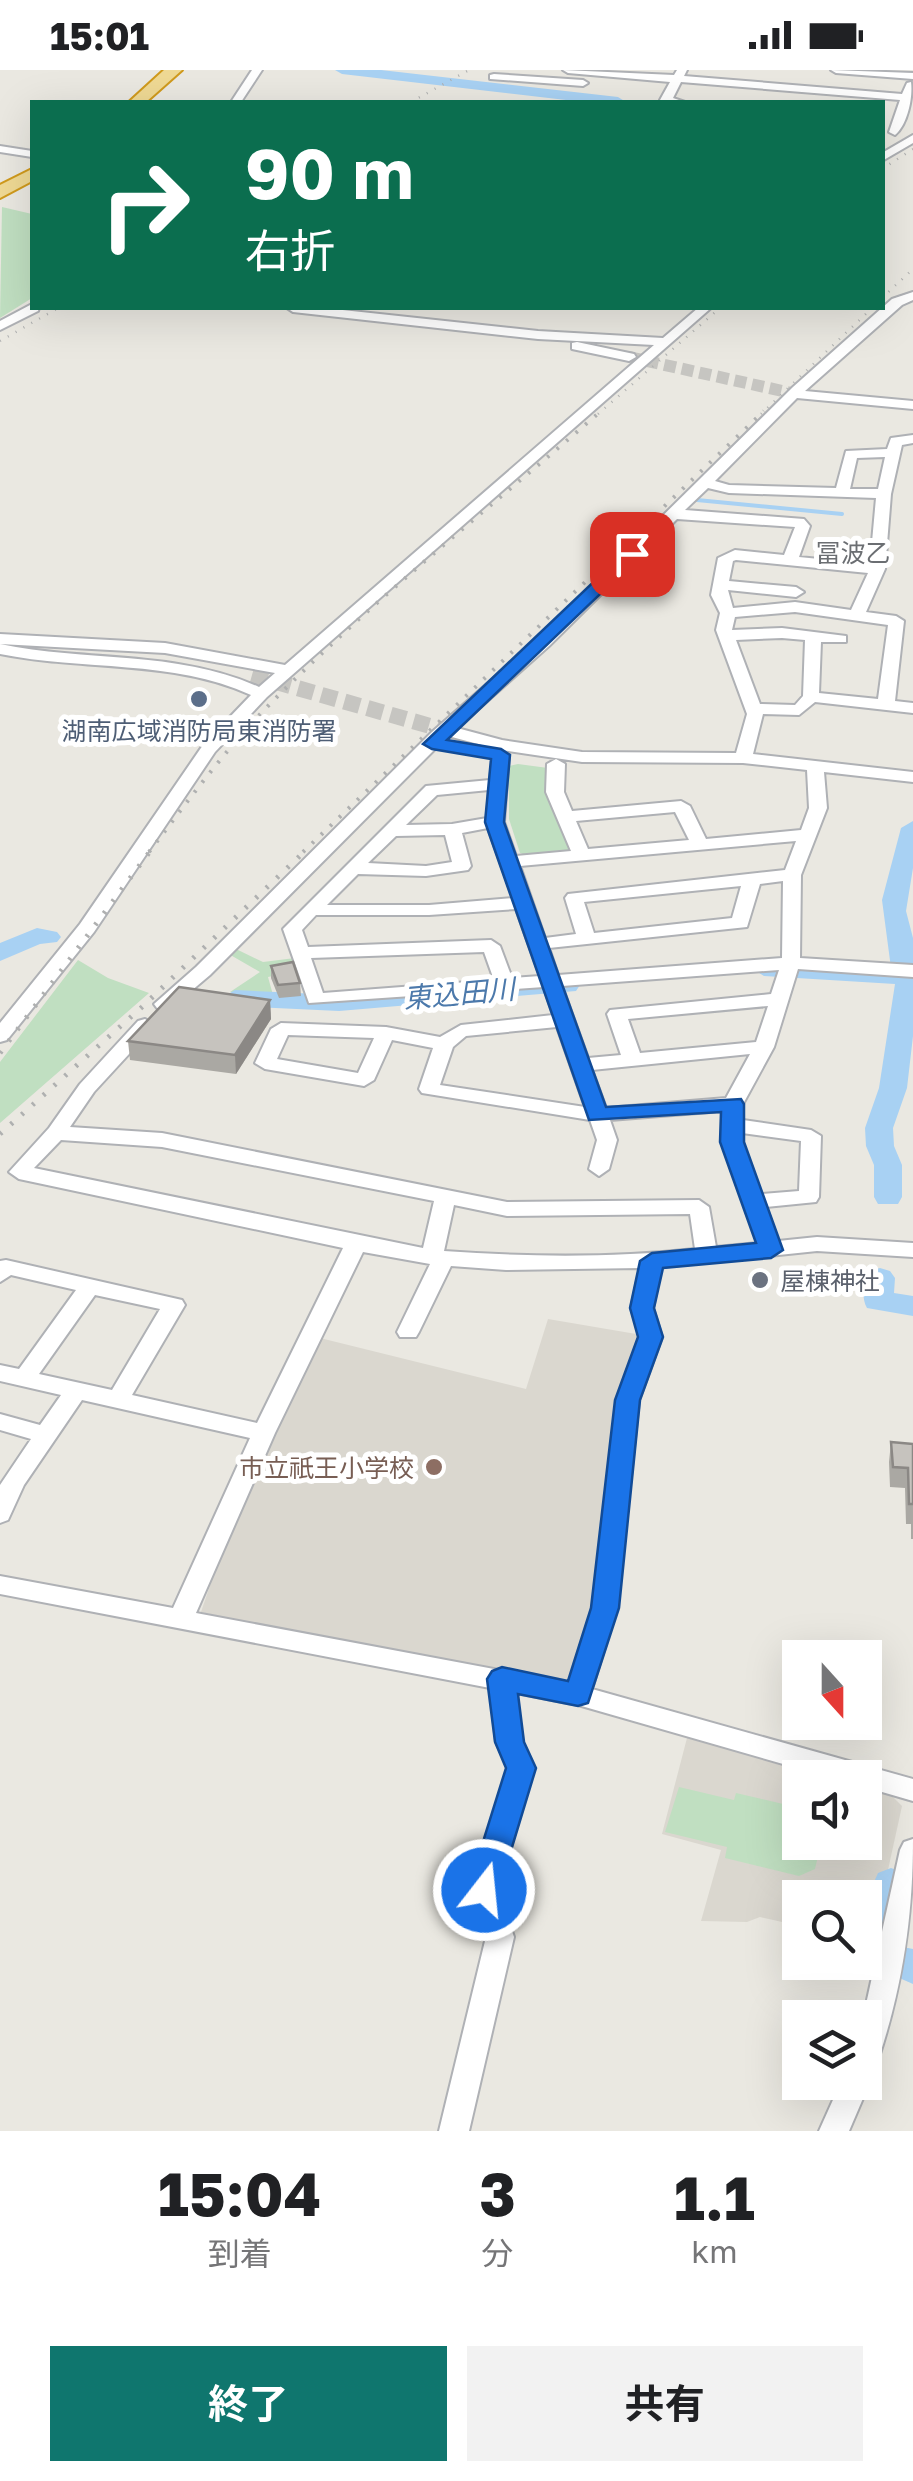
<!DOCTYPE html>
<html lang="ja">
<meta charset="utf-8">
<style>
:root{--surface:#fff;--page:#f2f2f2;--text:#202124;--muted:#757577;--accent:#0f766e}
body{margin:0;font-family:"Golos Text","Noto Sans JP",sans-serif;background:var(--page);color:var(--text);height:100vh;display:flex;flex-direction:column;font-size:38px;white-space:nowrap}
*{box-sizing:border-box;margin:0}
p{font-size:32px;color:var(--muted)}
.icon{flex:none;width:55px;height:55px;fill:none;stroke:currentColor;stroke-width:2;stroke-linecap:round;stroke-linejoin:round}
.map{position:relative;height:2061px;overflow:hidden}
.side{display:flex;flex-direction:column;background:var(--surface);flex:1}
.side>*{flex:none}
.guide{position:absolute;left:30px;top:30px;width:855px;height:210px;border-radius:0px;box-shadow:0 10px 40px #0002;background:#0b6e4f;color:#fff;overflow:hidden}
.needle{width:65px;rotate:159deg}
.fabs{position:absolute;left:782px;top:1570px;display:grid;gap:20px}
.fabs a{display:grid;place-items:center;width:100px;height:100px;border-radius:0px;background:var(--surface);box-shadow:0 10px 40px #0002;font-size:50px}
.pin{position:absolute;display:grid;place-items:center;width:85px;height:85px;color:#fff;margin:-42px;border-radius:20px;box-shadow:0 5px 15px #0006}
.me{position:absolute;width:110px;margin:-55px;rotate:16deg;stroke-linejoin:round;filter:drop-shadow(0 0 8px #0008)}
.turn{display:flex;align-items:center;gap:35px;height:210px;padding:0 50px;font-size:45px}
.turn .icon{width:130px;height:130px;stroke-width:2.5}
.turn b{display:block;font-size:70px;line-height:85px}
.eta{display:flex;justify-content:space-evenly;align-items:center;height:170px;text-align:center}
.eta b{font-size:60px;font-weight:700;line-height:70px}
.action{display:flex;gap:20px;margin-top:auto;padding:20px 50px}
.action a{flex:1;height:115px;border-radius:0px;background:var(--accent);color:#fff;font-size:40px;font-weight:700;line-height:115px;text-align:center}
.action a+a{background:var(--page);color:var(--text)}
.status{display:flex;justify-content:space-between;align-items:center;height:70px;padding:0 50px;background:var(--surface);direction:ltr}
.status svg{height:28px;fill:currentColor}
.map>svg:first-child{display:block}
.education{fill:#dad7cf}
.green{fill:#c0dfc1}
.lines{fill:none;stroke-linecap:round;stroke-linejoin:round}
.stream{stroke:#a8d1f3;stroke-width:4}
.river{fill:#a8d1f3;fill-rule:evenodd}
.minor-tunnel-far1{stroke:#c6c5c1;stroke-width:12;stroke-dasharray:12 6;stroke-linecap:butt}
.minor-tunnel{stroke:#c6c5c1;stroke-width:16;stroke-dasharray:16 8;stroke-linecap:butt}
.minor-casing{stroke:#afb1b5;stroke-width:4}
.highway-casing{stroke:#d09a1c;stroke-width:4}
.minor{fill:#fff;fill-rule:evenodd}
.highway{fill:#efd994;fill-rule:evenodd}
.rail-far2{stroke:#afb0b0;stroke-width:2.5;stroke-dasharray:1 8;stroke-linecap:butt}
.rail-far1{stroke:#afb0b0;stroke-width:4;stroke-dasharray:2.5 10;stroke-linecap:butt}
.rail{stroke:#afb0b0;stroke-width:5;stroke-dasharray:2.5 12;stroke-linecap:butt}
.wall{fill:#aaa8a3}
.shaded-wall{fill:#8b8885}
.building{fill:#c6c3be;stroke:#8b8885;stroke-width:2.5}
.route{fill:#1a73e8;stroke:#114b97;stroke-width:2.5}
.service-dot{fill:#5c6f8a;stroke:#fff;stroke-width:4}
.worship-dot{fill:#6b7280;stroke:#fff;stroke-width:4}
.education-dot{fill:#8d6e63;stroke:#fff;stroke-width:4}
.labels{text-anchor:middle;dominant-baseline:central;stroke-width:10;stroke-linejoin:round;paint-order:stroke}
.far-quarter-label{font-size:25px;fill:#6b6e72;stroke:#fff}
.service-label{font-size:25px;fill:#4e5e75;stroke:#fff}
.worship-label{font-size:25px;fill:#5b616d;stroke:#fff;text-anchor:start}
.education-label{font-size:25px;fill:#785e54;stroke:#fff;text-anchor:end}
.water-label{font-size:28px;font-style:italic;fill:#4c79ab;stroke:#fff}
</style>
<div class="status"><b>15:01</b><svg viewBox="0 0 49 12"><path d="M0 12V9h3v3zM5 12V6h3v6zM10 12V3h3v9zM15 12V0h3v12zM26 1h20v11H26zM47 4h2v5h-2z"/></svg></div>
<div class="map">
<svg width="913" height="2061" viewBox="0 0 913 2061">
<rect width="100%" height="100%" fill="#eae8e1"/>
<g class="education">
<path d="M548 1249 642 1265 601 1515 572 1615 564 1619 201 1542 235 1442 316 1267 526 1319Z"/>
<path d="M687 1668 836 1707 800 1708V1772H865V1715L888 1722 902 1736 872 1873 865 1872V1828H800V1856L760 1847 747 1852 701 1851 721 1780 662 1764Z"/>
</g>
<g class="green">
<path d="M2 137 32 144V228L0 248Z"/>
<path d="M518 694 548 698 573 777 569 781 528 786 520 783 509 749V696Z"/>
<path d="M236 879 263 892 295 888 300 900 268 907 273 925 230 922 260 902 227 883Z"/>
<path d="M78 890 108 908 149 923 0 1053V992Z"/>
<path d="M679 1717 734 1730 736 1723 800 1738V1772L821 1773 815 1799 799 1806 725 1788 727 1777 665 1762Z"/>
</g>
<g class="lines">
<path class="stream" d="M697 430 842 444"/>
<g class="river">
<path d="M335 0H381L618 27 626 32H583L342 4Z"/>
<path d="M913 751V798L906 841 913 868V966L907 1018 893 1058 894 1076 902 1095V1127L898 1134H878L874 1127V1095L866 1076 865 1058 879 1018 895 914 764 906 751 898 764 890 891 898 882 830 901 758Z"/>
<path d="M37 858 57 862 61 867 57 872 40 874 0 891V873Z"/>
<path d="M567 907 576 909 580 915 576 921 339 941 235 936 222 928 235 920 339 925Z"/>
<path d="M880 1198 890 1201 895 1208 894 1223 913 1226V1246L867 1238C861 1227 863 1212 870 1201Z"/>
<path d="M891 1798 904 1803 910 1814 898 1876 913 1879V1914L888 1903 883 1888 865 1881C865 1855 866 1827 878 1803Z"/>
</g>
<path class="minor-tunnel-far1" d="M629 287 796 324"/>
<path class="minor-tunnel" d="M252 605 451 662"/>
<g class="minor-casing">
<g id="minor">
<path d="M252 0H262L241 32H231Z"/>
<path d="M563 0 674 5 677 0H687L684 6 902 24 907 13 911 12C913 26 908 54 895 65L889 62 900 30 681 12 673 28 685 32H663L660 30 670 12 568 3Z"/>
<path d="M831 0 913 3V9L836 3Z"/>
<path d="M494 4 583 10 588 13 583 16 490 9V5Z"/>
<path d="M913 65V73L882 91V83Z"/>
<path d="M0 76 32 81V87L0 82Z"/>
<path d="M913 222V230L902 235 805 321 913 331V339L797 328 715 411 729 415 836 418 846 381 887 379 891 368 913 365V373L902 375 891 424 885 499 866 542 896 546 904 551 895 631 913 633V643L815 632 799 645 763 644 753 684 913 702V712L824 702 827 738 801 805 800 888 913 895V907L798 899 774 977 743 1034V1050L811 1060 821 1066 819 1127 816 1132 766 1137 778 1171 817 1167 913 1173V1187L817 1181 661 1197 653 1238 662 1267 639 1330 617 1538 592 1619 913 1709V1731L865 1717V1708H832L578 1635 516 1623 522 1672 534 1698 498 1820 514 1867 469 2061H439L486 1867 470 1820 508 1698 496 1672 490 1618 0 1524V1506L173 1538 250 1368 82 1330 24 1415 8 1450 0 1453V1415L31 1369 0 1360V1344L40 1355 61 1325 0 1311V1295L19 1299 76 1220 11 1205 0 1212V1191L6 1190 182 1230 185 1235 132 1325 257 1353 343 1178 19 1109 9 1102 49 1058 80 1014 138 951 145 949 155 955 152 959 94 1022 70 1057 162 1063 507 1132 699 1130 709 1137 716 1177 758 1173 722 1072 723 1041 610 1050 617 1070 609 1099 599 1106 589 1099 597 1070 590 1050 422 1023 419 1019 433 978 392 970 374 1010 364 1016 265 999 255 993 271 959 281 953 386 957 440 967 461 955 553 945 544 917 309 933 283 859 426 716 490 710 493 685 501 680 448 666 210 905 171 938H157L154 934 196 897 432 662 537 570 793 317 892 229ZM885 387 878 419H850L857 388ZM708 418 729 423 876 428 870 494 799 487 810 456 804 449 685 440ZM677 449 795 457 784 485 735 480 718 488 711 525 720 543 716 560 747 644 736 683 582 682 502 670 457 658 549 576ZM733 491 736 490 868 503 851 540 795 532 733 538 728 520 796 527 804 522 796 517 729 511ZM795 542 888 555 878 629 819 623 821 572H846V566L782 558 732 560 735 547ZM782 568 805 570 803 626 795 635 760 634 736 570ZM502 680 582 692 743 693 807 700 809 738 801 760 706 769 690 736 681 731 572 741 564 722 565 694 556 689 547 694 546 722 571 781 516 786 504 752 509 685ZM489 720 487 748 452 754 406 755 437 725ZM675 742 689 770 588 779 576 751ZM488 758 513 828 429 835H327L358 804 426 806 468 800 471 796 462 763ZM445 765 452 792 426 796 368 793 396 766ZM796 771 785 800 568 824 565 828 576 864 545 868 520 796ZM783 811 782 888 558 905 549 878 747 857 760 814ZM741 816 732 848 594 863 584 832ZM516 839 540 906 512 908 500 876 491 870 308 877 302 860 316 845H429ZM484 882 494 910 323 923 311 888ZM779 900 771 924 610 940 607 944 621 985 588 988 562 916ZM768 936 756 972 640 983 628 949ZM557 957 585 1037 440 1015 453 977 466 966ZM288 965 374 968 358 1003 277 989ZM750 984 726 1028 606 1038 592 1000ZM742 1063 801 1071 799 1121 761 1124 742 1072ZM61 1070 162 1077 434 1131 423 1178 34 1098ZM454 1135 507 1146 690 1144 695 1179C612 1188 527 1187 444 1181ZM363 1182 430 1194 397 1262 400 1267H416L419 1262 451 1196 506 1200 640 1198 631 1238 640 1267 617 1330 593 1538 569 1613 196 1543 275 1363ZM95 1225 160 1239 112 1320 39 1304Z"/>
<path d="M32 234V238H39L38 241 0 260V251Z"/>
<path d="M287 238H324L538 261 663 268 698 238H711L267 627 215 682 94 862 7 970 0 972V953L80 854 203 675 251 625C172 589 83 601 0 584V574C86 592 178 580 259 617L275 603 165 583 0 574V564L165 573 285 595 654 275 538 269 293 242Z"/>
<path d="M577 272 634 284 636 287 629 291 572 279V273Z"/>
<path d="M913 1769C913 1845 903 1914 879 1987L875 1996 865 2000 863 1948 900 1780 904 1772Z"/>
<path d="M865 2002 870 2012 849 2061H819L841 2012H865Z"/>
</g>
</g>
<g class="highway-casing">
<g id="highway">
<path d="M164 0H182L146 32H129Z"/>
<path d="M32 99V111L0 128V115Z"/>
</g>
</g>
<use href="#minor" class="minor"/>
<use href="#highway" class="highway"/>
<g class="rail-far2">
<path d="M411 32 469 0"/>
<path d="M882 99 913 79"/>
<path d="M882 228 913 199"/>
<path d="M0 271 58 238"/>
<path d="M598 344 720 238"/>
<path d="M761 344 872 238"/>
</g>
<g class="rail-far1">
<path d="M149 782C187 732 225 680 269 635 372 530 490 438 601 341"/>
<path d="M303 782 764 341"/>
</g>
<g class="rail">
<path d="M0 983 151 780"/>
<path d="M0 1064 142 937 306 780"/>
</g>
</g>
<g class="wall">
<path d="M271 896 300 913 301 926 279 928 271 908Z"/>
<path d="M270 930 271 949 236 1004 130 990 128 971Z"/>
<path d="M891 1372 913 1374V1469H911V1454H906L905 1418 890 1417 889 1392Z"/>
</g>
<path class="shaded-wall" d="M270 930 271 949 236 1004 235 985Z"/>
<g class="building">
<path d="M293 892 300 913 278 915 271 896Z"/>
<path d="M179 917 270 930 235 985 128 971Z"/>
<path d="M891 1372 913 1374V1434H909L908 1398 893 1397Z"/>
</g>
<path class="route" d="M632 479 638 481V488L447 670 501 679 510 685 504 752 606 1037 741 1029 744 1034V1072L783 1180 771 1188 663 1198 654 1238 663 1267 640 1330 619 1538 588 1633 578 1636 518 1624 524 1672 536 1698 499 1820 495 1830 484 1834 473 1830 468 1820 506 1698 495 1672 487 1609 492 1601 502 1597 568 1611 591 1538 615 1330 638 1267 630 1238 640 1191 652 1183 756 1173 720 1072 721 1042 589 1050 485 752 491 689 432 679 423 674 626 481Z"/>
<circle class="service-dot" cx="199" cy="629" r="10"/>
<circle class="worship-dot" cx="760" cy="1210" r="10"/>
<circle class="education-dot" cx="434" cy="1397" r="10"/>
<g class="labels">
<g class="far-quarter-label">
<text x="853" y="482">冨波乙</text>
</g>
<g class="service-label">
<text x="199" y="660">湖南広域消防局東消防署</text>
</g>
<g class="worship-label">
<text x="780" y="1210">屋棟神社</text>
</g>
<g class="education-label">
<text x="414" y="1397">市立祇王小学校</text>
</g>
<g class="water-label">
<text transform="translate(459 923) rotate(-5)">東込田川</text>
</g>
</g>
</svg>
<div class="fabs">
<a><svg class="needle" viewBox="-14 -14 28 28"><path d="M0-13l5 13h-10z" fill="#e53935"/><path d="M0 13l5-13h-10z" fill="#757577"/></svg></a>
<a><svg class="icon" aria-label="sound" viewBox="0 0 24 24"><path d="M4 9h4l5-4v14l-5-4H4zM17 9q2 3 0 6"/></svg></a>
<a><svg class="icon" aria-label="search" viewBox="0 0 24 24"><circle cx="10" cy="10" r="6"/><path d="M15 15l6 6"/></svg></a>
<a><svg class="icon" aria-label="layers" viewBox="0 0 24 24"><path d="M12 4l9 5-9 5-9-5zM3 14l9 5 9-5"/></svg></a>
</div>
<div class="pin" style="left:632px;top:484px;background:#d93025"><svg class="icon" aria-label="arrive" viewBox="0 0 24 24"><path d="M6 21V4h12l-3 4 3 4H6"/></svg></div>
<svg class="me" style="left:484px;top:1820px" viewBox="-20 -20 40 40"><circle r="17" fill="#1a73e8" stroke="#fff" stroke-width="3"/><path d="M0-11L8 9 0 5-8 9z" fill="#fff"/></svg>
<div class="guide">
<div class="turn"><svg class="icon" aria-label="right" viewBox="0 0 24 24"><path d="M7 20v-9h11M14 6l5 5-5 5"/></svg><div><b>90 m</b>右折</div></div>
</div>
</div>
<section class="side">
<div class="eta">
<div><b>15:04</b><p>到着</p></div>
<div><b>3</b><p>分</p></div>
<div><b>1.1</b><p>km</p></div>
</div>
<div class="action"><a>終了</a><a>共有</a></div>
</section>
